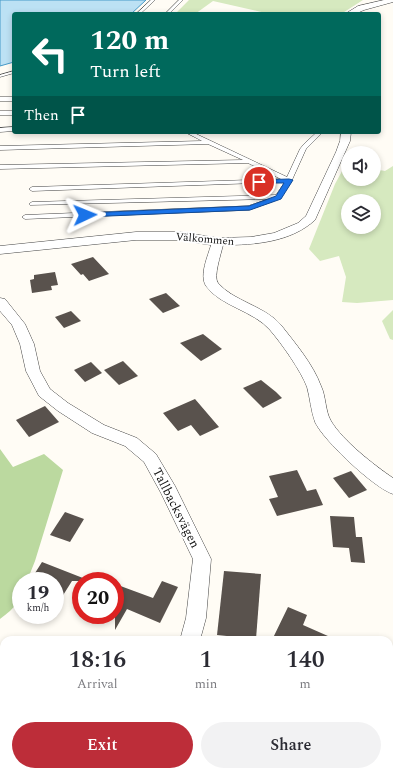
<!DOCTYPE html>
<meta charset="utf-8">
<style>
:root{--surface:#fff;--page:#f2f2f3;--text:#2b2b33;--muted:#7c7c81;--accent:#bd2d39}
body{margin:0;font-family:Spectral,serif;background:var(--page);color:var(--text);height:100vh;display:flex;flex-direction:column;font-size:15px;white-space:nowrap}
*{box-sizing:border-box;margin:0}
p{font-size:13px;color:var(--muted)}
.icon{flex:none;width:22px;height:22px;fill:none;stroke:currentColor;stroke-width:2;stroke-linecap:round;stroke-linejoin:round}
.map{position:relative;flex:1;overflow:hidden}
.drawer{position:absolute;left:0px;top:636px;width:393px;height:140px;display:flex;flex-direction:column;background:var(--surface);border-radius:12px 12px 0 0;box-shadow:0 2px 6px #0003}
.drawer>*{flex:none}
.banner{position:absolute;left:12px;top:12px;width:369px;height:122px;border-radius:4px;box-shadow:0 2px 6px #0003;background:#00695c;color:#fff;overflow:hidden}
.controls{position:absolute;left:341px;top:146px;display:grid;gap:8px}
.controls a{display:grid;place-items:center;width:40px;height:40px;border-radius:50%;background:var(--surface);box-shadow:0 2px 6px #0003;font-size:20px}
.speed{position:absolute;left:12px;top:572px;display:flex;gap:8px;font-size:20px;font-weight:700;text-align:center}
.speed>*{display:grid;place-content:center;width:52px;height:52px;border-radius:50%;background:var(--surface);box-shadow:0 2px 6px #0003;line-height:1}
.speed small{font-size:10px;font-weight:400}
.speed .limit{border:6px solid #d22;background:#fff;color:#111}
.pin{position:absolute;display:grid;place-items:center;width:34px;height:34px;color:#fff;margin:-17px;border:2px solid #fff;border-radius:50%;box-shadow:0 1px 4px #0007}
.me{position:absolute;width:44px;margin:-22px;rotate:88deg;stroke-linejoin:round;filter:drop-shadow(0 0 3px #0008)}
.turn{display:flex;align-items:center;gap:14px;height:84px;padding:0 12px;font-size:18px}
.turn .icon{width:52px;height:52px;stroke-width:2.5}
.turn b{display:block;font-size:28px;line-height:34px}
.then{display:flex;align-items:center;height:38px;padding:0 12px;background:#0003;gap:8px;font-size:15px}
.eta{display:flex;justify-content:space-evenly;align-items:center;height:68px;text-align:center}
.eta b{font-size:24px;font-weight:600;line-height:28px}
.button{display:flex;gap:8px;margin-top:auto;padding:8px 12px}
.button a{flex:1;height:46px;border-radius:24px;background:var(--accent);color:#fff;font-size:16px;font-weight:600;line-height:46px;text-align:center}
.button a+a{background:var(--page);color:var(--text)}
.map>svg:first-child{display:block}
.green{fill:#d6e9bf;fill-rule:evenodd}
.forest{fill:#bbd99f}
.water{fill:#bce1f4;stroke:#4599c8}
.building{fill:#59524d}
.lines{fill:none;stroke-linecap:round;stroke-linejoin:round}
.lane-casing{stroke:#444;stroke-width:1}
.street-casing{stroke:#444;stroke-width:1}
.lane{fill:#fff;fill-rule:evenodd}
.street{fill:#fff;fill-rule:evenodd}
.route{fill:#1a73e8;stroke:#114b97}
.labels{text-anchor:middle;dominant-baseline:central;stroke-width:4;stroke-linejoin:round;paint-order:stroke}
.far-street-label{font-size:11px;fill:#111;stroke:#fff}
.street-label{font-size:13px;fill:#111;stroke:#fff}
</style>
<div class="map">
<svg width="393" height="776" viewBox="0 0 393 776">
<rect width="100%" height="100%" fill="#fffcf5"/>
<g class="green">
<path d="M189 0H363L341 14H270L213 1 195 14H175Z"/>
<path d="M347 162 348 179H374V169L385 171 393 166V300L357 303 342 302 346 277 339 256 320 261 309 249 335 184ZM348 201H374V227H348Z"/>
<path d="M393 310V340L390 339 382 321Z"/>
</g>
<path class="forest" d="M0 449 13 467 44 454 63 470 35 561 27 581H21C21 602 16 607 0 619Z"/>
<path class="water" d="M0 0H146L131 14H14V62L0 66Z"/>
<g class="building">
<path d="M93 257 109 274 89 281 83 274 81 275 71 264Z"/>
<path d="M55 272 58 285 51 286 52 290 32 293 30 280 34 279V275Z"/>
<path d="M166 293 180 306 163 313 149 299Z"/>
<path d="M71 311 81 321 64 328 55 317Z"/>
<path d="M203 334 222 349 201 361 180 343Z"/>
<path d="M123 361 138 376 119 385 104 370Z"/>
<path d="M91 362 102 373 85 382 74 370Z"/>
<path d="M261 380 276 392 282 398 263 408 243 388Z"/>
<path d="M195 399 219 427 200 436 191 425 178 431 163 413Z"/>
<path d="M45 406 59 422 29 437 16 420Z"/>
<path d="M297 470 307 491 316 489 323 505 277 516 269 499 278 497 269 476Z"/>
<path d="M351 471 367 490 349 498 333 478Z"/>
<path d="M65 512 84 519 70 542 50 535Z"/>
<path d="M330 516 354 517 356 537H362L365 563 351 562 349 548 333 547Z"/>
<path d="M42 562 88 580V581H72L55 608V581H30Z"/>
<path d="M224 571 261 574 256 639 217 635Z"/>
<path d="M162 581 178 587 160 623 127 609 115 630V584L153 598Z"/>
<path d="M288 607 307 615 303 625 337 640H272Z"/>
</g>
<g class="lines">
<g class="lane-casing">
<g id="lane">
<path d="M151 0H155L140 14H136Z"/>
<path d="M179 0H183L169 14H165Z"/>
<path d="M14 71V73L0 77V75Z"/>
<rect x="0" y="97" width="14" height="4"/>
<rect x="0" y="111" width="14" height="4"/>
<path d="M14 127V131L0 132V128Z"/>
<path d="M185 132H192L287 177 300 149 304 144 317 132H323L306 149 292 180 280 198 274 199V201L249 210 25 219 22 217 25 215 248 206 269 199 30 205 29 204 32 202 276 195 285 182 32 191 29 189 32 187 281 179 248 163 0 169V165L243 160 208 144 0 150V146L202 141Z"/>
</g>
</g>
<g class="street-casing">
<g id="street">
<path d="M384 0H393V2L364 10 355 14H345L358 6Z"/>
<path d="M341 132H351L350 141 315 220C291 242 255 245 223 245 221 254 213 277 218 283 233 301 265 306 281 325 295 343 313 364 321 386 326 396 325 411 331 421 343 441 374 465 393 478V494C374 488 323 440 315 422 311 411 310 398 307 387 301 371 282 344 270 330 254 311 220 306 206 286 199 275 208 256 211 245L180 240H136L0 254V246L136 232H180L218 238 251 237 274 233 298 223 306 216 336 152 340 141Z"/>
<path d="M0 298 5 299 25 324 34 344 40 371 50 389 68 403 104 425 137 438 156 454 175 486 211 559 206 618 200 640H180L186 618 193 559 161 493 144 462 125 446 92 433 58 411 39 396 26 371 20 344 12 325 0 311Z"/>
<path d="M133 772H156L155 776H132Z"/>
<path d="M246 772H275L276 776H247Z"/>
</g>
</g>
<use href="#lane" class="lane"/>
<use href="#street" class="street"/>
</g>
<path class="route" d="M289 179 293 180 281 199 250 210 85 217 81 215 85 213 249 206 276 196 284 183H259L256 182 257 180Z"/>
<g class="labels">
<g class="far-street-label">
<text transform="translate(205 239) rotate(5)">Välkommen</text>
</g>
<g class="street-label">
<text transform="translate(176 508) rotate(63)">Tallbacksvägen</text>
</g>
</g>
</svg>
<div class="controls">
<a><svg class="icon" aria-label="sound" viewBox="0 0 24 24"><path d="M4 9h4l5-4v14l-5-4H4zM17 9q2 3 0 6"/></svg></a>
<a><svg class="icon" aria-label="layers" viewBox="0 0 24 24"><path d="M12 4l9 5-9 5-9-5zM3 14l9 5 9-5"/></svg></a>
</div>
<div class="speed"><div>19<small>km/h</small></div><div class="limit">20</div></div>
<div class="pin" style="left:259px;top:182px;background:#d93025"><svg class="icon" aria-label="arrive" viewBox="0 0 24 24"><path d="M6 21V4h12l-3 4 3 4H6"/></svg></div>
<svg class="me" style="left:85px;top:215px" viewBox="-20 -20 40 40"><path d="M0-17L14 15 0 8-14 15z" fill="#1a73e8" stroke="#fff" stroke-width="4"/></svg>
<div class="banner">
<div class="turn"><svg class="icon" aria-label="left" viewBox="0 0 24 24"><path d="M17 20v-9H6M10 6l-5 5 5 5"/></svg><div><b>120 m</b>Turn left</div></div>
<div class="then">Then<svg class="icon" aria-label="arrive" viewBox="0 0 24 24"><path d="M6 21V4h12l-3 4 3 4H6"/></svg></div>
</div>
<section class="drawer">
<div class="eta">
<div><b>18:16</b><p>Arrival</p></div>
<div><b>1</b><p>min</p></div>
<div><b>140</b><p>m</p></div>
</div>
<div class="button"><a>Exit</a><a>Share</a></div>
</section>
</div>
